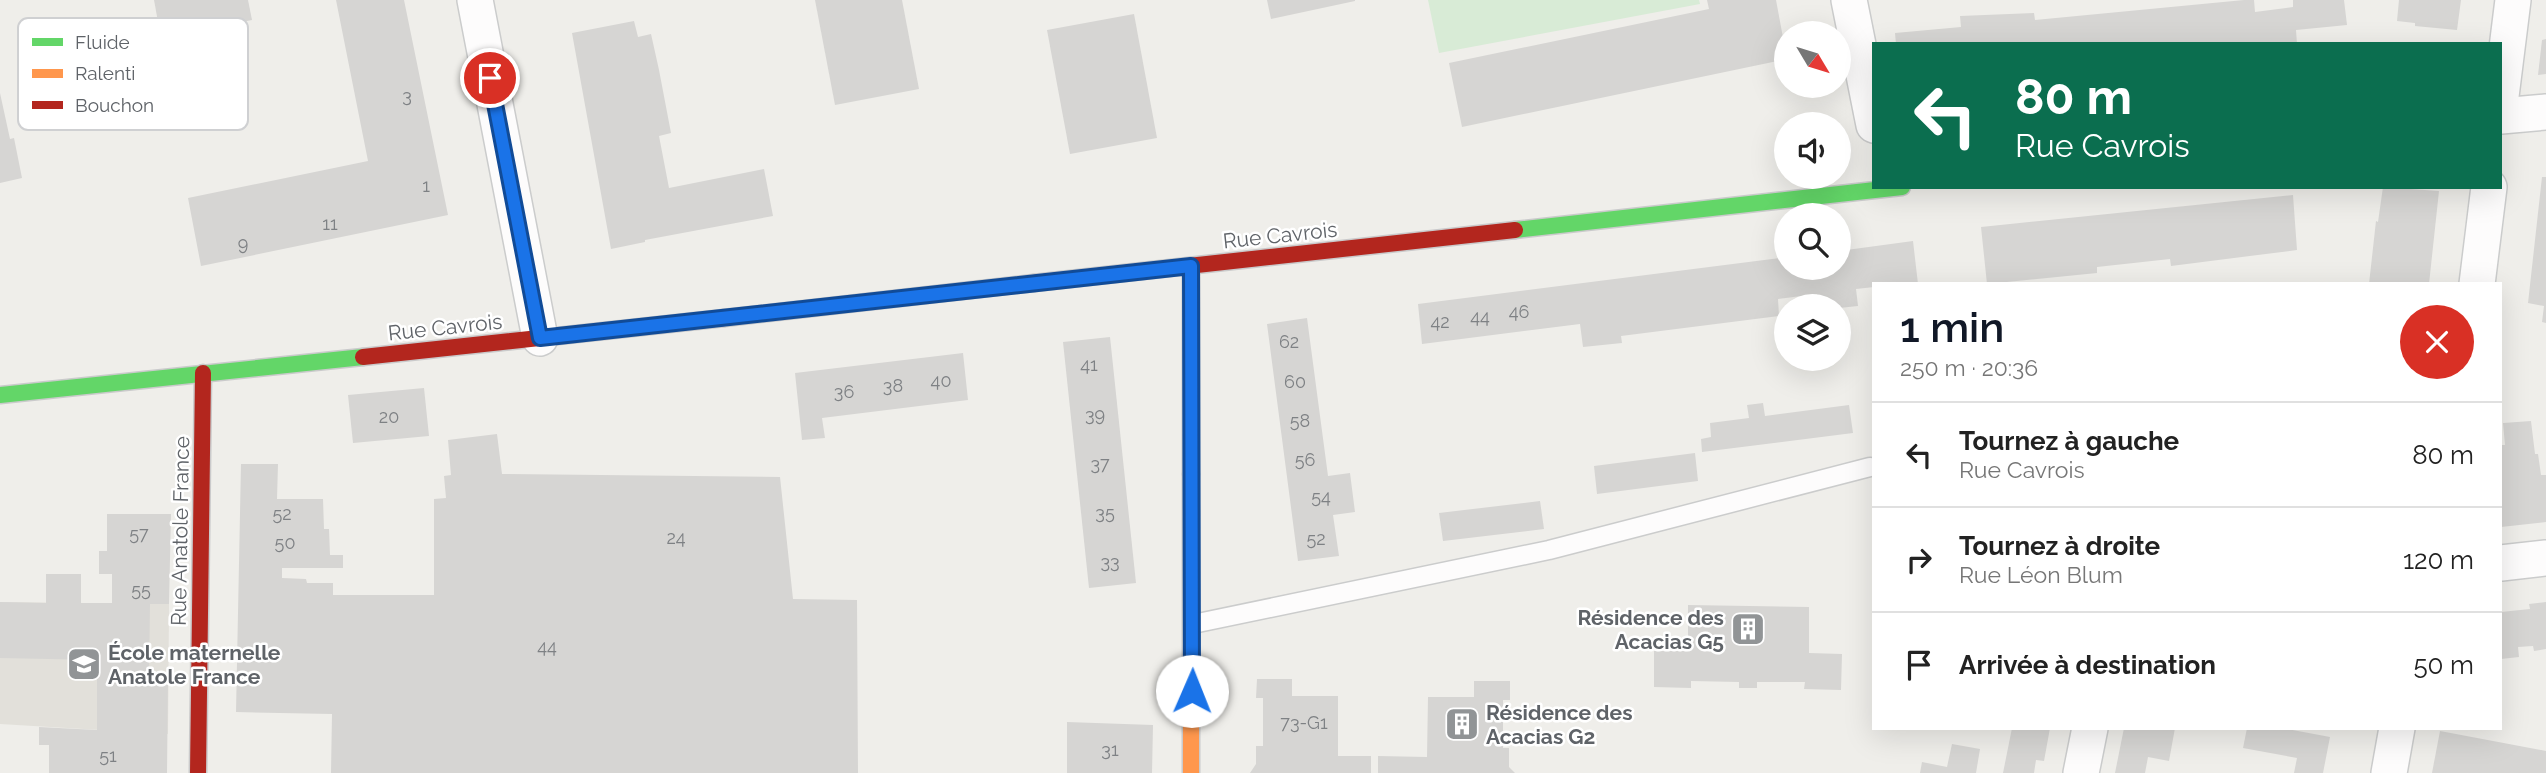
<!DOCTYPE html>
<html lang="fr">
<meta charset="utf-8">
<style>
:root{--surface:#fff;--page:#f6f6f6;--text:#222;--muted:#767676;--line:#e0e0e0;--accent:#111827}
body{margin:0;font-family:Raleway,sans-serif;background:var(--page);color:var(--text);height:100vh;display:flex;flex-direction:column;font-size:26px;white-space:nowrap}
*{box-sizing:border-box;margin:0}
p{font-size:23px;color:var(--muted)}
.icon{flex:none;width:38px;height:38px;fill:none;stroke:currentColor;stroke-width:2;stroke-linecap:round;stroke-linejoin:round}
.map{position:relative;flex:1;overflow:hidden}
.details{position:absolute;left:1872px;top:282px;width:630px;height:448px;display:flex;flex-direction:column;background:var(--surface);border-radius:0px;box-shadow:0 7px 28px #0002}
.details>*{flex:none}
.guide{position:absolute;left:1872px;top:42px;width:630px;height:147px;border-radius:0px;box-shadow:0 7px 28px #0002;background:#0b6e4f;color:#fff;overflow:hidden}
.needle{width:46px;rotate:128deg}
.tools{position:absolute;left:1774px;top:21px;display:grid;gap:14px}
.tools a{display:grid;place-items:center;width:77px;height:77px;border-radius:50%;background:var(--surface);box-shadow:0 7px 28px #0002;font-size:35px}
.pin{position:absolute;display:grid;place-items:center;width:60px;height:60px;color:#fff;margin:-30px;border:4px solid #fff;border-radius:50%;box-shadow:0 2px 7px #0007}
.me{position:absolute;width:77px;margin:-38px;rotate:1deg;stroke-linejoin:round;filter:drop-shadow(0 0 5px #0008)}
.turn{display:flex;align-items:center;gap:24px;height:147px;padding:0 28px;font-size:32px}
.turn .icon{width:91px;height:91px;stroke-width:2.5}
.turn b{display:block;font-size:49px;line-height:60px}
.round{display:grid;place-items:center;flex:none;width:74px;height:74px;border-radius:37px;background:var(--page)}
.overview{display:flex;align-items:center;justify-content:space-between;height:119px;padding:0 28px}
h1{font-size:42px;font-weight:600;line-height:52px;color:var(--accent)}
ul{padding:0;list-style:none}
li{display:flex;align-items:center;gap:21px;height:105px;padding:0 28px;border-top:2px solid var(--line)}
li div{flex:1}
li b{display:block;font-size:26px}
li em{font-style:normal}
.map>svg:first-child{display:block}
.education{fill:#e2e0da}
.green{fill:#d8ebd6}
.building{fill:#d6d5d3}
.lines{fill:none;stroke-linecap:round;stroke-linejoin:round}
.lane-casing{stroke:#cbcccc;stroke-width:21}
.street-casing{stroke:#cbcccc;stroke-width:38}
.fast-casing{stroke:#cacacb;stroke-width:19}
.slow-casing{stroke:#cacacb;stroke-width:19}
.jam-casing{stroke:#cacacb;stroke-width:19}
.lane{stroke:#fdfcfc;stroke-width:18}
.street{stroke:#fdfcfc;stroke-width:35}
.fast{stroke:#63d668;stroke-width:16}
.slow{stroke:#ff974d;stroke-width:16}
.jam{stroke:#b3261e;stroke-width:16}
.route-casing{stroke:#114b97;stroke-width:18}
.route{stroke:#1a73e8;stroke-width:12}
.labels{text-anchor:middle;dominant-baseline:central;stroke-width:5;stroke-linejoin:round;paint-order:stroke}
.number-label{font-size:18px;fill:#7e8184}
.street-label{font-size:21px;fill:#5f6368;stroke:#fff}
.poi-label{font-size:21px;font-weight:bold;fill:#5f6368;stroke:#fff;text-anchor:start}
.key{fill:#fff;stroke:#cfd0d2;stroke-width:2}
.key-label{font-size:19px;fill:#5f6368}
</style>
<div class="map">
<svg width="2546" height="773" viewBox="0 0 2546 773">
<rect width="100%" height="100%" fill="#efeeea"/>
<path class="education" d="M0 602 169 604 168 734 0 724Z"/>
<path class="green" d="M1428 0H1699L1700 4 1439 53Z"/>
<g class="building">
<path d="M154 0H248L252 20 161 38Z"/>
<path d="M336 0H404L448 215 201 266 188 198 368 161Z"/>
<path d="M815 0H902L919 89 835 105Z"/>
<path d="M1267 0H1355V1L1271 19Z"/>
<path d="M1707 0H1776L1787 59 1462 127 1449 63 1709 9Z"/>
<path d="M2244 0H2254L2255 12 2293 7V0H2344L2347 25 2296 30 2297 44H1896L1895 33 1961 27 1960 16 2034 13 2035 20Z"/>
<path d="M2399 0H2461L2457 30 2415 26V23L2397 21Z"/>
<path d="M1134 14 1157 138 1070 154 1047 30Z"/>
<path d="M634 21 638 37 651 34 659 70 671 133 659 136 669 188 764 169 773 216 645 240V242L611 249 572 33Z"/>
<path d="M2546 39V74L2538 75 2542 40Z"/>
<path d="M0 93 10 139 14 138 22 178 0 183Z"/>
<path d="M2542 177H2546V323L2542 322 2544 306 2528 303Z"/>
<path d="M2383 187 2439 191 2429 284H2369L2376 221 2378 222Z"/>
<path d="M2293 195 2297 250 2171 266 2170 259 2097 267V273L1987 284 1981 227Z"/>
<path d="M1913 241 1918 284H1874V287L1856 289 1858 306 1839 308V306H1818L1817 294 1778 299 1779 316 1621 336 1622 343 1583 347 1580 324 1422 344 1418 304 1787 257V268H1839V251Z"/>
<path d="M1307 318 1328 476 1350 473 1355 512 1333 515 1339 556 1298 561 1267 324Z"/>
<path d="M1110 337 1136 583 1089 588 1063 342Z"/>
<path d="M963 353 968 400 822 418 825 438 802 440 795 373Z"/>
<path d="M424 388 429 436 353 443 348 395Z"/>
<path d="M1763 403 1765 416 1849 405 1853 433 1702 452 1701 439 1711 437 1710 423 1749 418 1747 405Z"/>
<path d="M2531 421 2535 454H2538L2541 475H2546V522L2501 527V445H2505L2503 423Z"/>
<path d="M497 434 502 474 780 477 793 599 857 600 858 773H331L332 714 236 712 241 464H278L277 499H323L324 529H329L330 555H343V568H282V578L306 579 307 583H333V595H434V499L446 498 444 476 451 475 448 440Z"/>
<path d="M1695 453 1698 481 1597 494 1594 466Z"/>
<path d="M1540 501 1544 529 1443 541 1439 513Z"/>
<path d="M107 514H171L169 604H150L149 676 168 677 167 773H49V745H39V727L97 730V660L0 658V602L46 603V574H81V603H112V574H99V551H107Z"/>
<path d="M2546 602V649L2534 651 2533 646 2518 647 2519 657 2501 659V612L2530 609 2529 604Z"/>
<path d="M1688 605 1809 607V653L1842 654 1841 690 1804 689 1805 682H1757V688H1739V682L1691 681V688L1654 687V651H1688Z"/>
<path d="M1257 679H1292V696H1338V756H1371V773H1250L1256 764V746H1263V698H1256Z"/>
<path d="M1474 681H1510V700H1503V748H1509V767L1515 773H1378V756L1427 757 1428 697H1474Z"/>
<path d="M1067 722 1153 725 1152 773H1067Z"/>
<path d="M2012 728H2050L2044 761 2036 760 2034 773H2003Z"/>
<path d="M2124 728H2175L2169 761 2148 757 2145 773H2115Z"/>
<path d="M2247 728H2282L2330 737 2323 773H2294L2297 758 2243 748Z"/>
<path d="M2440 731 2546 751V773H2432Z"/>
<path d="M1952 744 1980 749 1976 773H1920L1922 762 1947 767Z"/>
</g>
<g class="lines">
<g class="lane-casing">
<path id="lane" d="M1193 624 1549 550 1870 467"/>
</g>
<g class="street-casing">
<g id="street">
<path d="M475 0 540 338"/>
<path d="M1849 0 1874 125"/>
<path d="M2501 96 2513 0"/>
<path d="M2501 116 2546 112"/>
<path d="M2477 284 2489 187"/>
<path d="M2501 563 2546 558"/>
<path d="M2081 773 2090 728"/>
<path d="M2389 773 2397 728"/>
</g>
</g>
<g class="fast-casing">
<g id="fast">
<path d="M1515 230 1902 187"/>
<path d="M1191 266V474"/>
<path d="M0 395 363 357"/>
</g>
</g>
<g class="slow-casing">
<g id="slow">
<path d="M724 318 1034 283"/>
<path d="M1191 474V773"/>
</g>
</g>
<g class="jam-casing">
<g id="jam">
<path d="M1034 283 1515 230"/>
<path d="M363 357 724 318"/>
<path d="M198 773 203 373"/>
</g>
</g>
<use href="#lane" class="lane"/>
<use href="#street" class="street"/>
<use href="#fast" class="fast"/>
<use href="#slow" class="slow"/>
<use href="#jam" class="jam"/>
</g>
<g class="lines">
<g class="route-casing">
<path id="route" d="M490 78 540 338 1191 266 1192 691"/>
</g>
<use href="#route" class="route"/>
</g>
<defs>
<g id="building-square" transform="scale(1.75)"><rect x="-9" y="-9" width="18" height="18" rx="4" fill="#919496" stroke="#fff"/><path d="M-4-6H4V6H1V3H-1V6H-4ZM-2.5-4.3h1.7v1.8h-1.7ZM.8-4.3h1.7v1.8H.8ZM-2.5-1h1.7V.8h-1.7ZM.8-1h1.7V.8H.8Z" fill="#fff"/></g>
<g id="school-square" transform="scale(1.75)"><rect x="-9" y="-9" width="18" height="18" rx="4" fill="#919496" stroke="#fff"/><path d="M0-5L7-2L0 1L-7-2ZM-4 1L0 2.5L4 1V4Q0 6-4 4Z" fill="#fff"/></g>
</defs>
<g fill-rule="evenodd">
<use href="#building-square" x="1748" y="629"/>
<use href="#school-square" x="84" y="664"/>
<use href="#building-square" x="1462" y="724"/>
</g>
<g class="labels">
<g class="number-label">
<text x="407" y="95">3</text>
<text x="426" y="185">1</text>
<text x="330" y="223">11</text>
<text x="243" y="243">9</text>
<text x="1519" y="311">46</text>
<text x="1480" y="316">44</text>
<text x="1440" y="321">42</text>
<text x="1289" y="341">62</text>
<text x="1089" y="364">41</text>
<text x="941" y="380">40</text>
<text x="1295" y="381">60</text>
<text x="893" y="385">38</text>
<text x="844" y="391">36</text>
<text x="1095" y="414">39</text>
<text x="389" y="416">20</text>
<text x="1300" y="420">58</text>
<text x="1305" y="459">56</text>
<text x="1100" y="463">37</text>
<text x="1321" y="496">54</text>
<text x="1105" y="512">35</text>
<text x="282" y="513">52</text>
<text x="139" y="533">57</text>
<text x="676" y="537">24</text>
<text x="1316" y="538">52</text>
<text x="285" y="542">50</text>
<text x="1110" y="561">33</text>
<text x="141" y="589">55</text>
<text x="547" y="646">44</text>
<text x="1304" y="722">73-G1</text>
<text x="1110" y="749">31</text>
<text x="108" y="755">51</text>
</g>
<g class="street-label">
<text transform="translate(1280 235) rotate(-6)">Rue Cavrois</text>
<text transform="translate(445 327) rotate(-6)">Rue Cavrois</text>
<text transform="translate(180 531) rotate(-89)">Rue Anatole France</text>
</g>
<g class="poi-label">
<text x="1724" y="617" text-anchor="end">Résidence des<tspan x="1724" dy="24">Acacias G5</tspan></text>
<text x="108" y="652">École maternelle<tspan x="108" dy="24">Anatole France</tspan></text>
<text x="1486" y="712">Résidence des<tspan x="1486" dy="24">Acacias G2</tspan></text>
</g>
</g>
<rect x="18" y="18" width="230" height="112" rx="10" class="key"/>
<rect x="32" y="38" width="31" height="8" fill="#63d668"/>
<rect x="32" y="69" width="31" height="9" fill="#ff974d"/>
<rect x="32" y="101" width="31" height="8" fill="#b3261e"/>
<g class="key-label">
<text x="75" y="49">Fluide</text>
<text x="75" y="80">Ralenti</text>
<text x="75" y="112">Bouchon</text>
</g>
</svg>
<div class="tools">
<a><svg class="needle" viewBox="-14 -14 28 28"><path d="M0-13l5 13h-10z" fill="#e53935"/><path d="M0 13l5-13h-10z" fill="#767676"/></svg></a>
<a><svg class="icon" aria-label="sound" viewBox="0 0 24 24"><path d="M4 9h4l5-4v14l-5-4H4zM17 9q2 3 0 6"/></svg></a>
<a><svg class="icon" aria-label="search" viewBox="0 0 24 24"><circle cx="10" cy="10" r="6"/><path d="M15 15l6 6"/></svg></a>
<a><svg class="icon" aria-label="layers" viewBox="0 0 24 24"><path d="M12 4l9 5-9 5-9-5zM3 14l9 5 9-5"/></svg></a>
</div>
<div class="pin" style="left:490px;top:78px;background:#d93025"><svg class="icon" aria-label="arrive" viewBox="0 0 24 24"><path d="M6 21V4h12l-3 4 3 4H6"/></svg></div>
<svg class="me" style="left:1192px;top:691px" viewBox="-20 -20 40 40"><circle r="19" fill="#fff"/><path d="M0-13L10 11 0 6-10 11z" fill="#1a73e8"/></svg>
<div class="guide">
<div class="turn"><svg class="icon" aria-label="left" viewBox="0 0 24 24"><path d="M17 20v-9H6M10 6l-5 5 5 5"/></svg><div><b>80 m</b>Rue Cavrois</div></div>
</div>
<section class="details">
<div class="overview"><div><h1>1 min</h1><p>250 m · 20:36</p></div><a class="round" style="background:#d93025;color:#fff"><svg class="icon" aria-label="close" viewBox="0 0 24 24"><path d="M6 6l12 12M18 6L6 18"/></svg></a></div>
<ul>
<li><svg class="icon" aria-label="left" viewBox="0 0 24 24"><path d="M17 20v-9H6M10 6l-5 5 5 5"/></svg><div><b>Tournez à gauche</b><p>Rue Cavrois</p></div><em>80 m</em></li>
<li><svg class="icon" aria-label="right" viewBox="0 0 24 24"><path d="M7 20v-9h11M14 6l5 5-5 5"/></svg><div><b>Tournez à droite</b><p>Rue Léon Blum</p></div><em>120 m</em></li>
<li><svg class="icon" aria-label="arrive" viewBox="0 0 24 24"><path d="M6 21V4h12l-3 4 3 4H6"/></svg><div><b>Arrivée à destination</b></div><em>50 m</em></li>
</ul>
</section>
</div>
